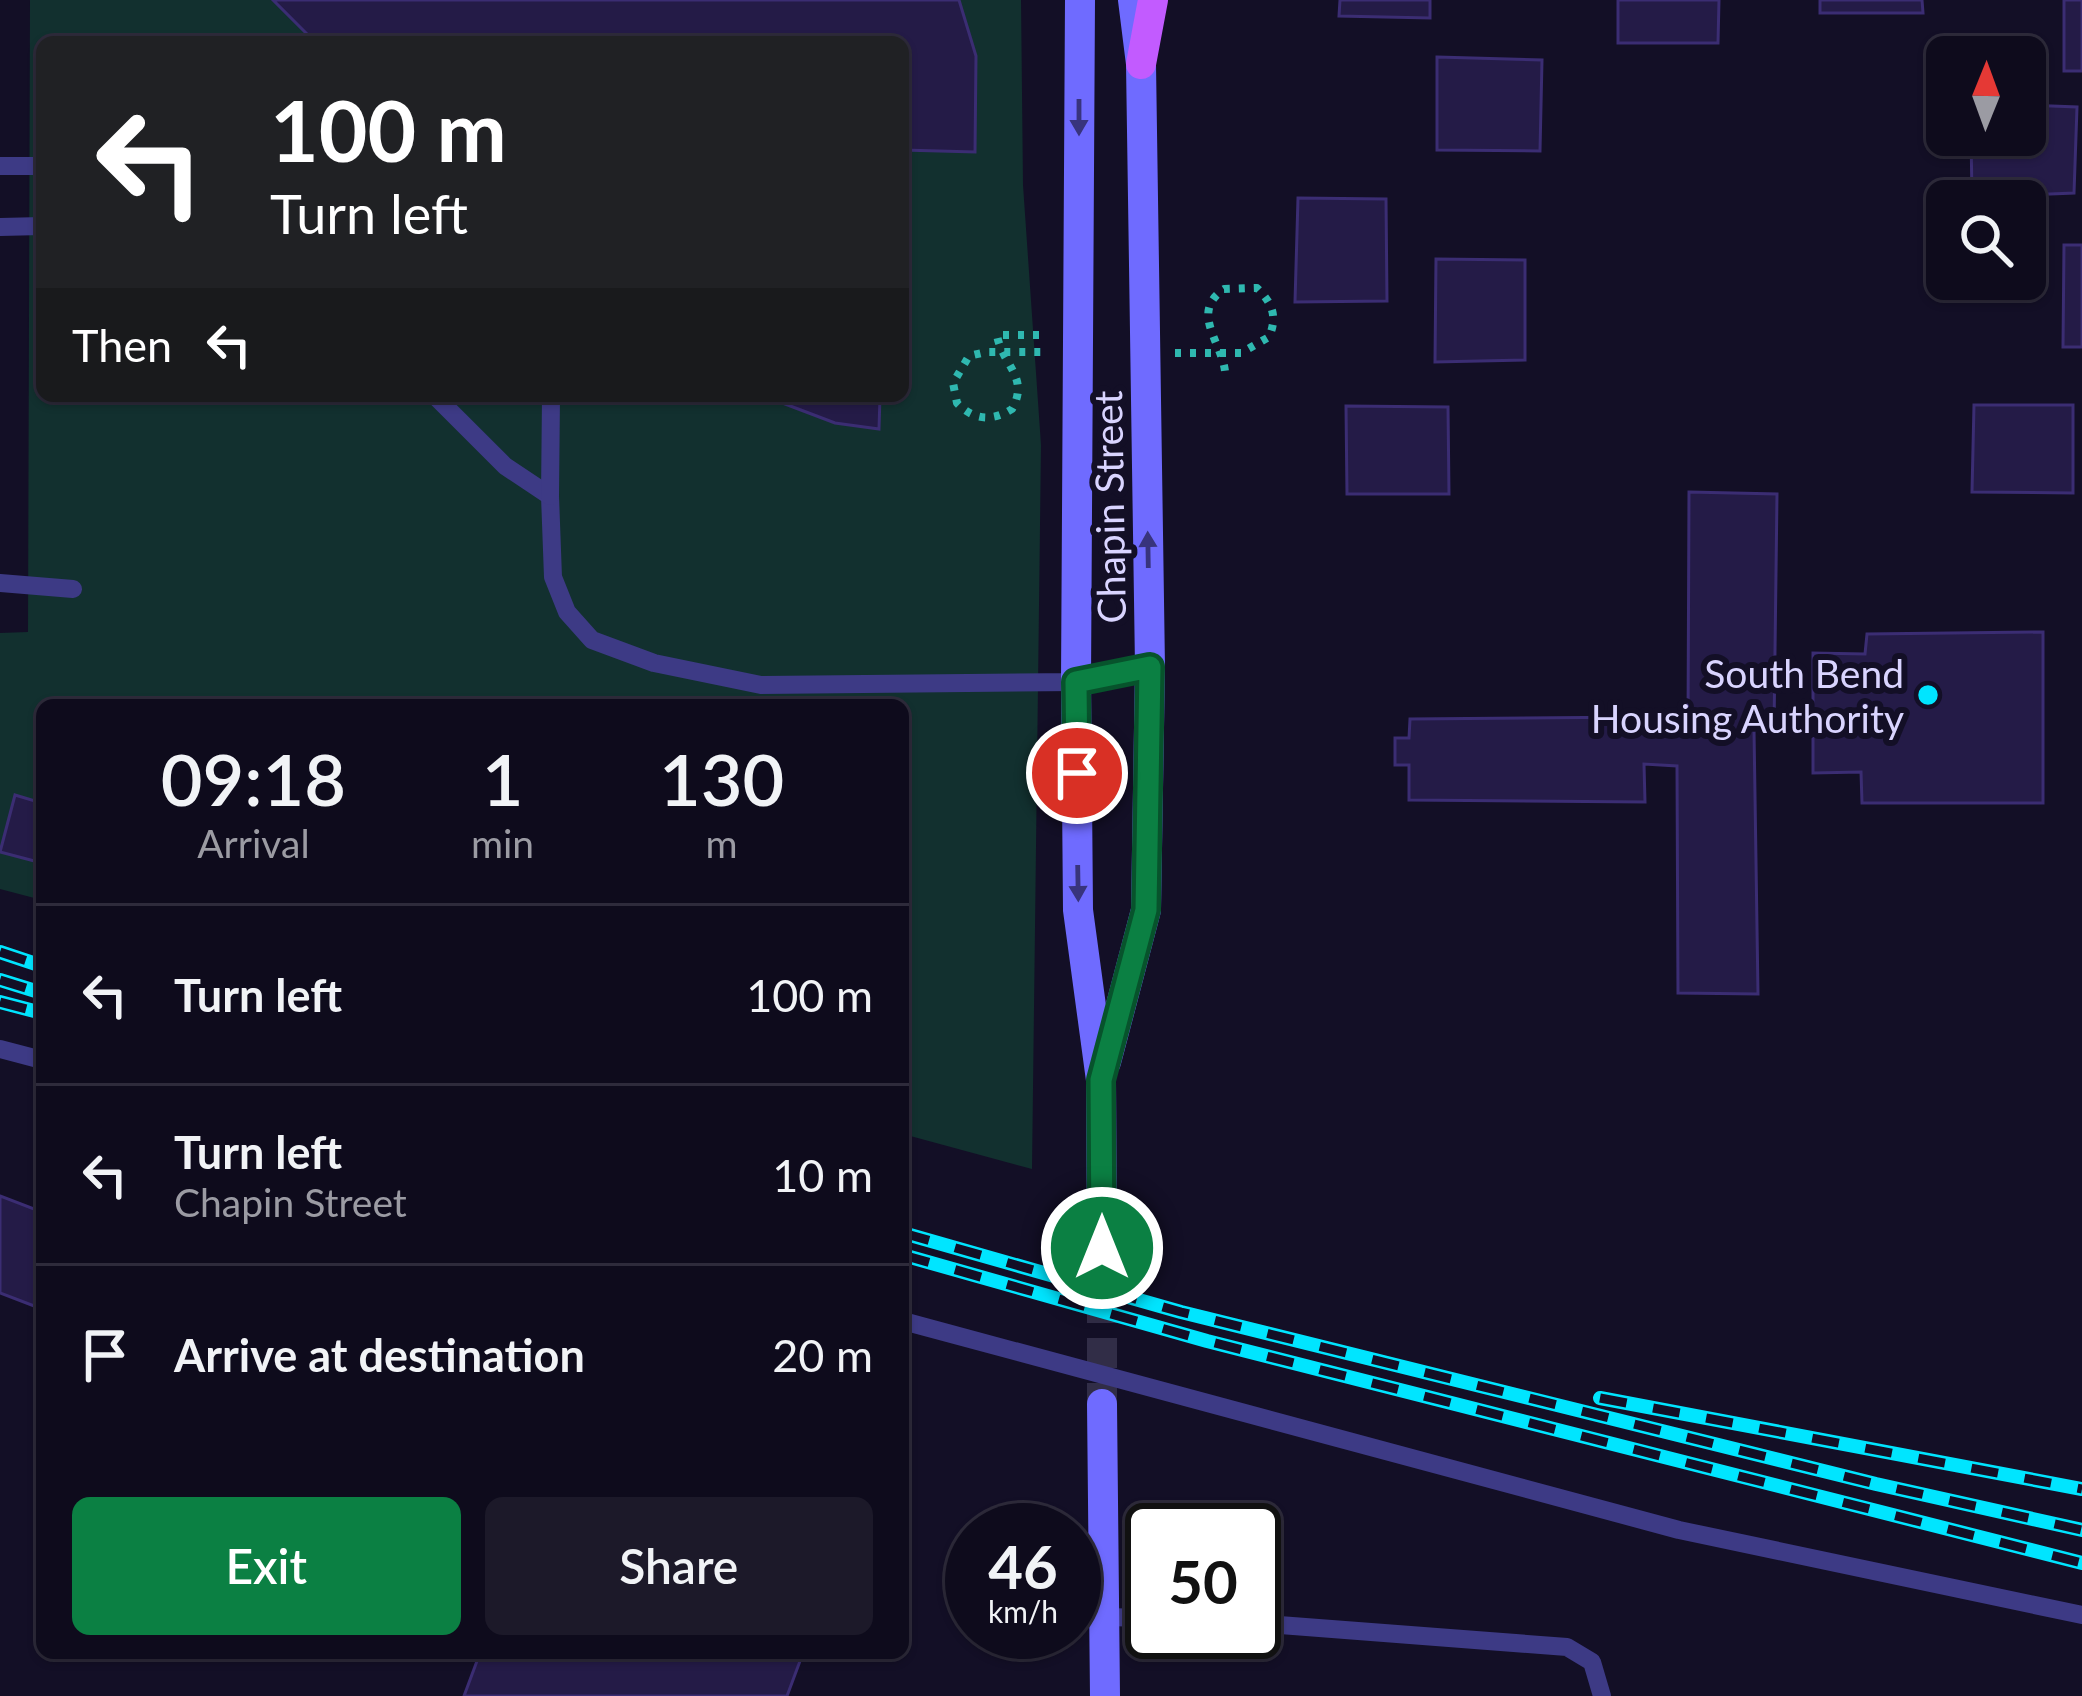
<!DOCTYPE html>
<style>
:root{--surface:#0e0b1c;--page:#1c1929;--text:#f1f3f6;--muted:#9b9ba3;--line:#2e2b3b;--accent:#0b8043}
body{margin:0;font-family:Lato,sans-serif;background:var(--page);color:var(--text);height:100vh;display:flex;flex-direction:column;font-size:45px;white-space:nowrap}
*{box-sizing:border-box;margin:0}
p{font-size:39px;color:var(--muted)}
.icon{flex:none;width:66px;height:66px;fill:none;stroke:currentColor;stroke-width:2;stroke-linecap:round;stroke-linejoin:round}
.map{position:relative;flex:1;overflow:hidden}
.details{position:absolute;left:36px;top:699px;width:873px;height:960px;display:flex;flex-direction:column;background:var(--surface);border-radius:18px;box-shadow:0 3px 9px #0004,0 0 0 3px var(--line)}
.details>*{flex:none}
.hud{position:absolute;left:36px;top:36px;width:873px;height:366px;border-radius:18px;box-shadow:0 3px 9px #0004,0 0 0 3px var(--line);background:#202124;color:#fff;overflow:hidden}
.needle{width:78px;rotate:1deg}
.controls{position:absolute;left:1926px;top:36px;display:grid;gap:24px}
.controls a{display:grid;place-items:center;width:120px;height:120px;border-radius:18px;background:var(--surface);box-shadow:0 3px 9px #0004,0 0 0 3px var(--line);font-size:60px}
.speed{position:absolute;left:945px;top:1503px;display:flex;gap:24px;font-size:60px;font-weight:700;text-align:center}
.speed>*{display:grid;place-content:center;width:156px;height:156px;border-radius:50%;background:var(--surface);box-shadow:0 3px 9px #0004,0 0 0 3px var(--line);line-height:1}
.speed small{font-size:30px;font-weight:400}
.speed .limit{border:6px solid #111;border-radius:18px;background:#fff;color:#111}
.pin{position:absolute;display:grid;place-items:center;width:102px;height:102px;color:#fff;margin:-51px;border:6px solid #fff;border-radius:50%;box-shadow:0 3px 12px #0007}
.me{position:absolute;width:132px;margin:-66px;rotate:0deg;stroke-linejoin:round;filter:drop-shadow(0 0 9px #0008)}
.turn{display:flex;align-items:center;gap:42px;height:252px;padding:0 36px;font-size:54px}
.turn .icon{width:156px;height:156px;stroke-width:2.5}
.turn b{display:block;font-size:84px;line-height:102px}
.then{display:flex;align-items:center;height:114px;padding:0 36px;background:#0003;gap:24px;font-size:45px}
.eta{display:flex;justify-content:space-evenly;align-items:center;height:204px;text-align:center}
.eta b{font-size:72px;font-weight:600;line-height:84px}
.action{display:flex;gap:24px;margin-top:auto;padding:24px 36px}
.action a{flex:1;height:138px;border-radius:18px;background:var(--accent);color:#fff;font-size:48px;font-weight:600;line-height:138px;text-align:center}
.action a+a{background:var(--page);color:var(--text)}
ul{padding:0;list-style:none}
li{display:flex;align-items:center;gap:36px;height:180px;padding:0 36px;border-top:3px solid var(--line)}
li div{flex:1}
li b{display:block;font-size:45px}
li em{font-style:normal}
.map>svg:first-child{display:block}
.green{fill:#12302f;fill-rule:evenodd}
.building{fill:#241b47;stroke:#3b2d73;stroke-width:3}
.lines{fill:none;stroke-linecap:round;stroke-linejoin:round}
.secondary-tunnel{stroke:#312d47;stroke-width:30;stroke-dasharray:30 15;stroke-linecap:butt}
.path{stroke:#2fb8b0;stroke-width:8;stroke-dasharray:6 9;stroke-linecap:butt}
.lane{stroke:#3d3a85;stroke-width:18}
.secondary{stroke:#6f6bff;stroke-width:30}
.primary{stroke:#c25bff;stroke-width:30}
.rail-casing{stroke:#00e5ff;stroke-width:14}
.rail{stroke:#130f26;stroke-width:9;stroke-dasharray:27;stroke-linecap:butt}
.oneway{fill:#38347d}
.route-casing{stroke:#07532c;stroke-width:30}
.route{stroke:#0b8043;stroke-width:21}
.poi-dot{fill:#00e5ff;stroke:#130f26;stroke-width:4.5}
.labels{text-anchor:middle;dominant-baseline:central;stroke-width:12;stroke-linejoin:round;paint-order:stroke}
.street-label{font-size:39px;fill:#d9d4ff;stroke:#130f26}
.poi-label{font-size:39px;fill:#d9d4ff;stroke:#130f26;text-anchor:end}
</style>
<div class="map">
<svg width="2082" height="1696" viewBox="0 0 2082 1696">
<rect width="100%" height="100%" fill="#130f26"/>
<path class="green" d="M30 0H1021L1023 185 1041 445 1032 1169 903 1134V705H42V900L0 889V633L28 632ZM42 42H903V396H42Z"/>
<g class="building">
<path d="M273 0H959L976 56 975 152 903 150V42H315Z"/>
<path d="M1340 0H1430V18L1339 16Z"/>
<path d="M1618 0H1719L1718 43H1618Z"/>
<path d="M1820 0H1922L1923 13H1820Z"/>
<rect x="2064" y="0" width="18" height="71"/>
<path d="M1437 57 1542 60 1540 151 1437 150Z"/>
<path d="M2025 105 2077 107 2074 193 1972 197 1971 135H2025Z"/>
<path d="M1298 198 1386 199 1387 301 1295 302Z"/>
<path d="M2064 245H2082V347H2063Z"/>
<path d="M1436 259 1525 260V360L1435 362Z"/>
<path d="M764 396H880L879 429 835 423Z"/>
<path d="M1974 405H2073V493L1972 492Z"/>
<path d="M1346 406 1448 407 1449 494H1347Z"/>
<path d="M1689 492 1777 494 1774 729 1754 730 1758 994 1678 993 1677 766 1644 764 1645 802 1409 800V765H1395V738H1409L1410 719 1644 717V725L1688 726Z"/>
<path d="M2043 632V803H1862L1861 772 1813 773V653L1865 654 1867 634Z"/>
<path d="M15 795 42 803V863L0 852Z"/>
<path d="M0 1196 42 1212V1309L0 1293Z"/>
<path d="M480 1653H803L787 1696H464Z"/>
</g>
<g class="lines">
<path class="secondary-tunnel" d="M1102 1248V1404"/>
<g class="path">
<path d="M1039 335H997C1002 365 1030 377 1012 409 992 422 973 420 957 403L953 383 969 356 986 352H1046"/>
<path d="M1175 353H1241L1269 337C1278 316 1272 303 1257 288L1224 289C1190 312 1221 341 1225 371"/>
</g>
<g class="lane">
<path d="M0 166H42"/>
<path d="M0 227 42 226"/>
<path d="M435 396 505 466 550 496 553 577 567 612 592 640 654 663 761 685 1076 682 1150 667"/>
<path d="M550 496 551 396"/>
<path d="M0 583 73 589"/>
<path d="M0 1049 42 1060"/>
<path d="M903 1321 1679 1530 2082 1615"/>
<path d="M1103 1617 1152 1618"/>
<path d="M1254 1623 1567 1647 1592 1662 1602 1696"/>
</g>
<g class="secondary">
<path d="M1080 0 1076 682 1078 910 1101 1080 1102 1248"/>
<path d="M1106 1062 1146 910 1150 667 1141 64 1133 0"/>
<path d="M1102 1404 1105 1696"/>
</g>
<path class="primary" d="M1141 64 1153 0"/>
<g class="rail-casing">
<g id="rail">
<path d="M0 952 42 966"/>
<path d="M0 980 42 993"/>
<path d="M0 1002 42 1013"/>
<path d="M903 1233 1181 1312 1876 1484 2082 1530"/>
<path d="M903 1255 1207 1341 2082 1563"/>
<path d="M1600 1398 2082 1489"/>
</g>
</g>
<use href="#rail" class="rail"/>
</g>
<defs><path id="oneway-solid" d="M-6-.8H1V-3.2L6.5 0L1 3.2V.8H-6Z" transform="scale(3)"/></defs>
<g class="oneway">
<use href="#oneway-solid" transform="translate(1079 117) rotate(90)"/>
<use href="#oneway-solid" transform="translate(1148 550) rotate(-91)"/>
<use href="#oneway-solid" transform="translate(1078 883) rotate(89)"/>
</g>
<g class="lines">
<g class="route-casing">
<path id="route" d="M1077 773 1076 682 1150 667 1146 910 1101 1080 1102 1248"/>
</g>
<use href="#route" class="route"/>
</g>
<circle class="poi-dot" cx="1928" cy="695" r="12"/>
<g class="labels">
<g class="street-label">
<text transform="translate(1109 507) rotate(-91)">Chapin Street</text>
</g>
<g class="poi-label">
<text x="1904" y="673">South Bend<tspan x="1904" dy="45">Housing Authority</tspan></text>
</g>
</g>
</svg>
<div class="controls">
<a><svg class="needle" viewBox="-14 -14 28 28"><path d="M0-13l5 13h-10z" fill="#e53935"/><path d="M0 13l5-13h-10z" fill="#9b9ba3"/></svg></a>
<a><svg class="icon" aria-label="search" viewBox="0 0 24 24"><circle cx="10" cy="10" r="6"/><path d="M15 15l6 6"/></svg></a>
</div>
<div class="speed"><div>46<small>km/h</small></div><div class="limit">50</div></div>
<div class="pin" style="left:1077px;top:773px;background:#d93025"><svg class="icon" aria-label="arrive" viewBox="0 0 24 24"><path d="M6 21V4h12l-3 4 3 4H6"/></svg></div>
<svg class="me" style="left:1102px;top:1248px" viewBox="-20 -20 40 40"><circle r="17" fill="#0b8043" stroke="#fff" stroke-width="3"/><path d="M0-11L8 9 0 5-8 9z" fill="#fff"/></svg>
<div class="hud">
<div class="turn"><svg class="icon" aria-label="left" viewBox="0 0 24 24"><path d="M17 20v-9H6M10 6l-5 5 5 5"/></svg><div><b>100 m</b>Turn left</div></div>
<div class="then">Then<svg class="icon" aria-label="left" viewBox="0 0 24 24"><path d="M17 20v-9H6M10 6l-5 5 5 5"/></svg></div>
</div>
<section class="details">
<div class="eta">
<div><b>09:18</b><p>Arrival</p></div>
<div><b>1</b><p>min</p></div>
<div><b>130</b><p>m</p></div>
</div>
<ul>
<li><svg class="icon" aria-label="left" viewBox="0 0 24 24"><path d="M17 20v-9H6M10 6l-5 5 5 5"/></svg><div><b>Turn left</b></div><em>100 m</em></li>
<li><svg class="icon" aria-label="left" viewBox="0 0 24 24"><path d="M17 20v-9H6M10 6l-5 5 5 5"/></svg><div><b>Turn left</b><p>Chapin Street</p></div><em>10 m</em></li>
<li><svg class="icon" aria-label="arrive" viewBox="0 0 24 24"><path d="M6 21V4h12l-3 4 3 4H6"/></svg><div><b>Arrive at destination</b></div><em>20 m</em></li>
</ul>
<div class="action"><a>Exit</a><a>Share</a></div>
</section>
</div>
